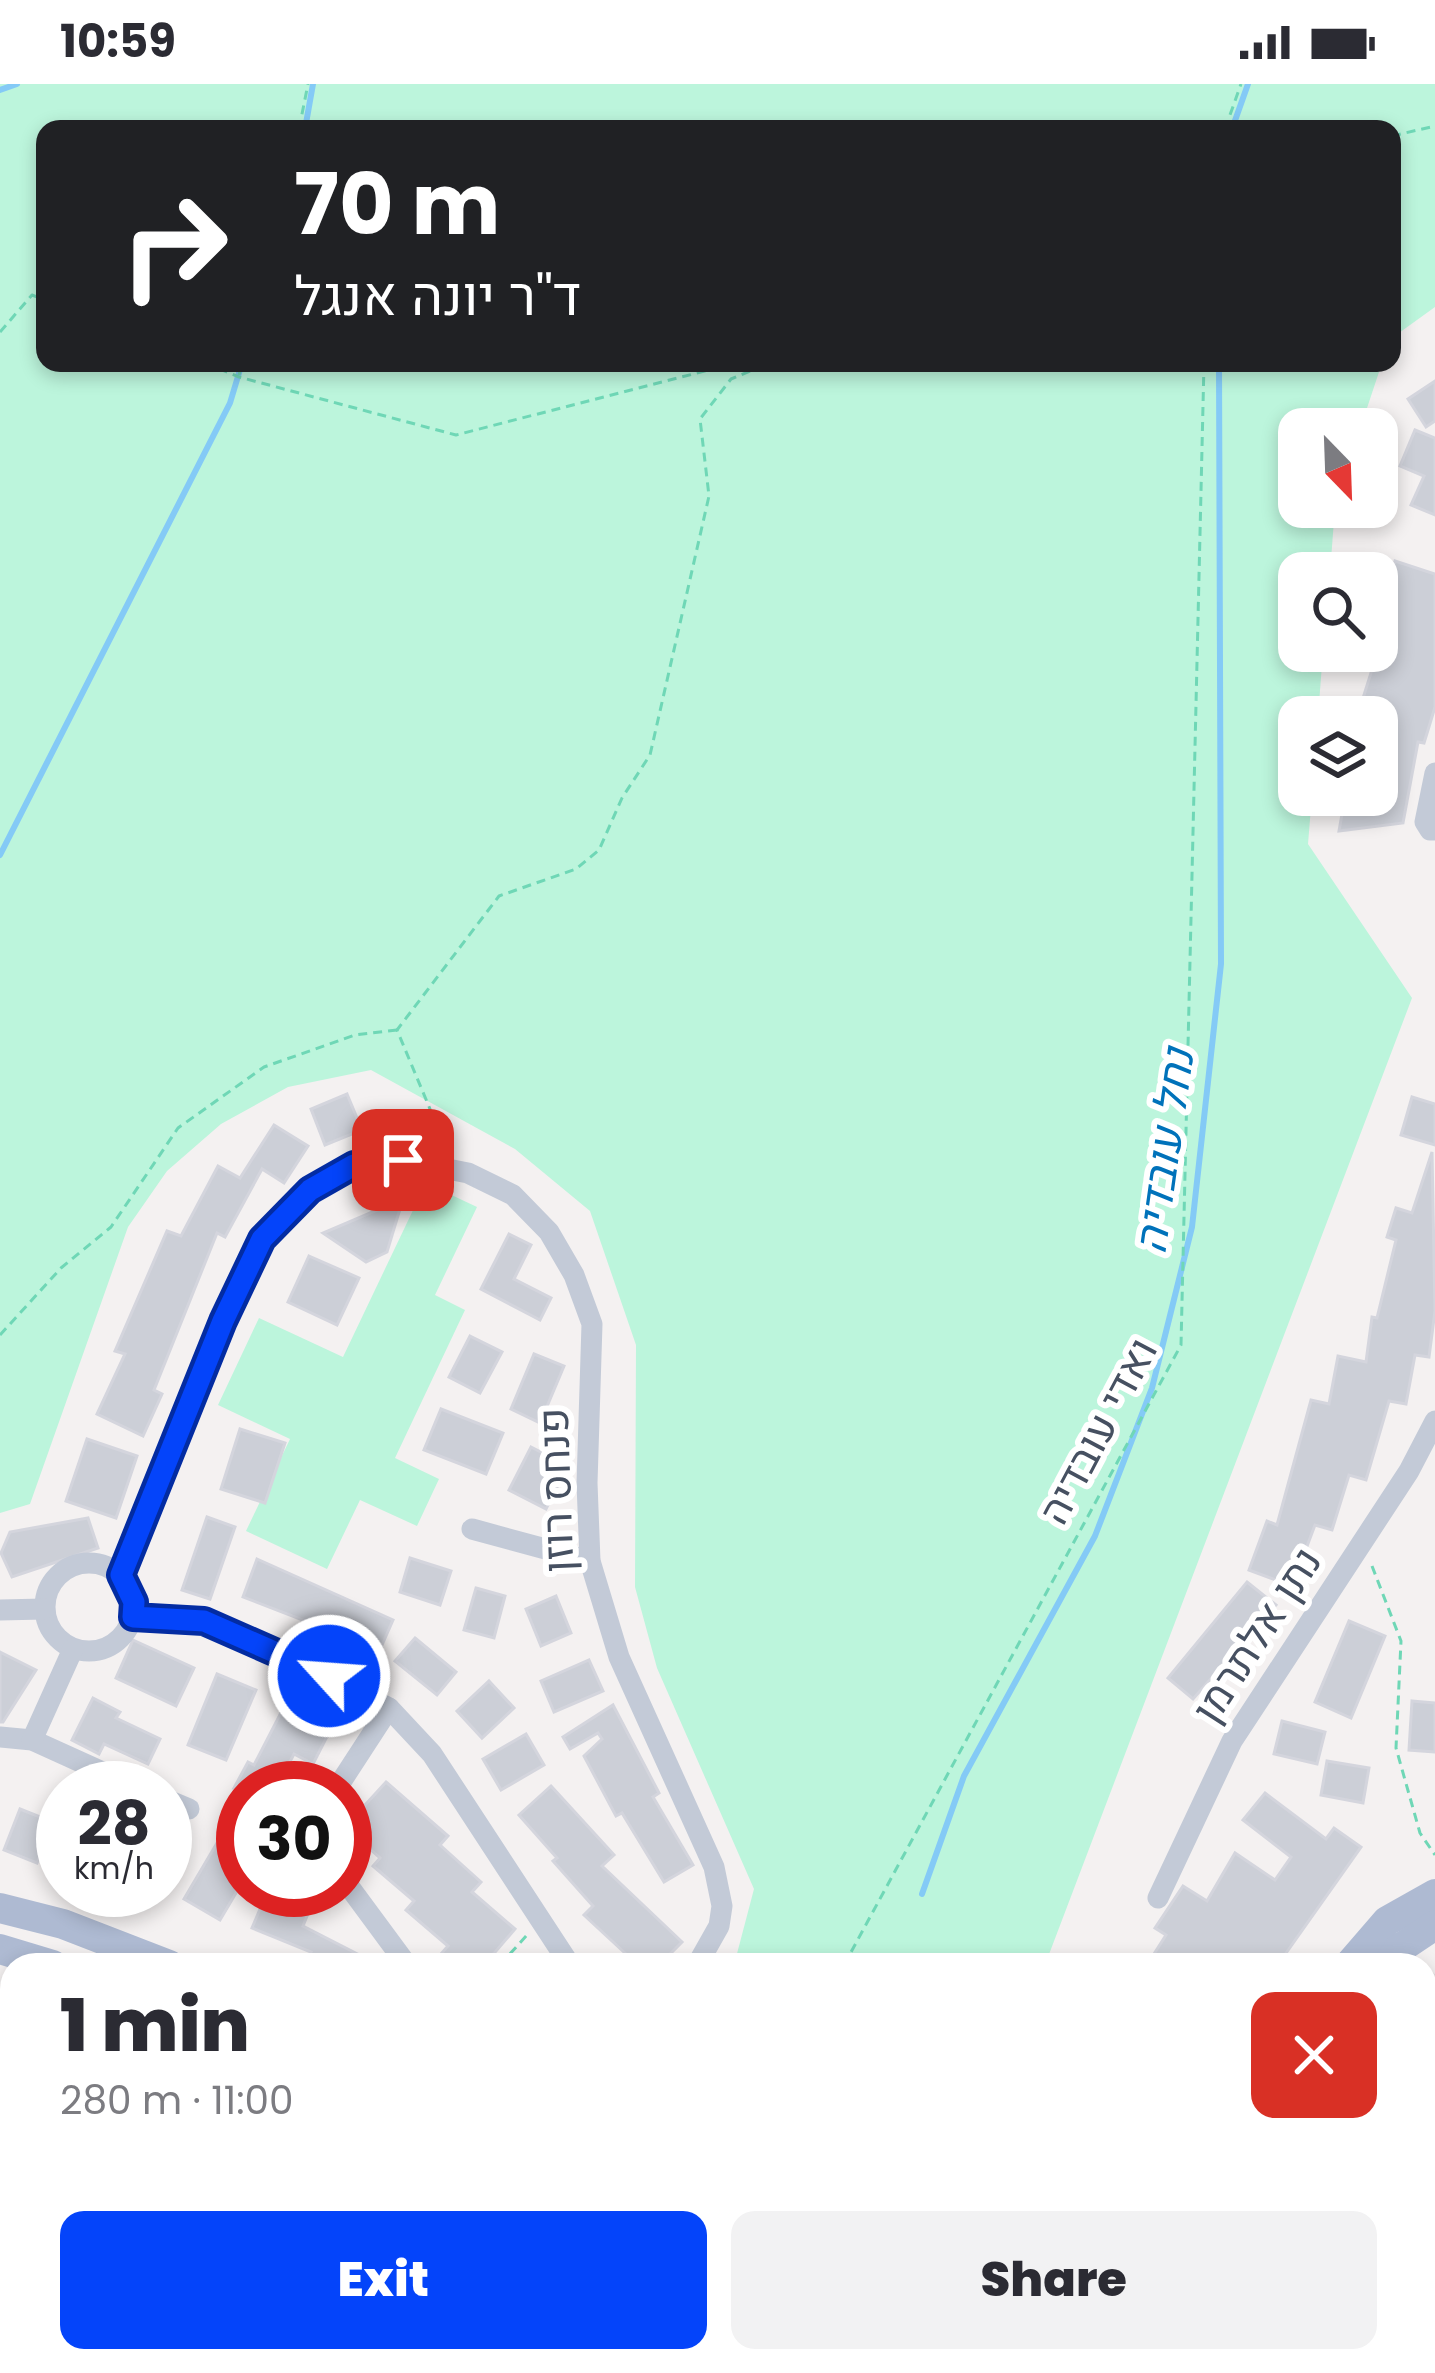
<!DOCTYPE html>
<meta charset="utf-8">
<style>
:root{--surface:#fff;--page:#f2f2f3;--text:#2b2b33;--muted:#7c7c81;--accent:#0444fa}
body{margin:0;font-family:Poppins,Heebo,sans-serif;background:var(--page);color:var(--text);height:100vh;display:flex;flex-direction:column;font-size:45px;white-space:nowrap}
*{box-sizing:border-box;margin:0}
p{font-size:39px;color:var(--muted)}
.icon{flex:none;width:66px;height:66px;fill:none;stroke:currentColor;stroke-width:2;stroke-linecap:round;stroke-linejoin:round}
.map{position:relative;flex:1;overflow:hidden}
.details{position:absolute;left:0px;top:1869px;width:1437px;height:420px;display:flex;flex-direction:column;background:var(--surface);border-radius:36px 36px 0 0;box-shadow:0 6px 18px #0003}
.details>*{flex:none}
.guide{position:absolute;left:36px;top:36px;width:1365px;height:252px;border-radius:24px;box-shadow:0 6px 18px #0003;background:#202124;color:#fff;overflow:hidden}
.needle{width:78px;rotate:157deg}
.tools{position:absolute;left:1278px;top:324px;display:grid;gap:24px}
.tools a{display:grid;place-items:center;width:120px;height:120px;border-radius:24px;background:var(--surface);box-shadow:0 6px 18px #0003;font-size:60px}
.speed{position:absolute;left:36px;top:1677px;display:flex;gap:24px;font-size:60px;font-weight:700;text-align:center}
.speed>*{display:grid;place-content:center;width:156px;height:156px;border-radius:50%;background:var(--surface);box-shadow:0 6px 18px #0003;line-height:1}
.speed small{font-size:30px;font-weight:400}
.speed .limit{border:18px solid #d22;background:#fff;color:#111}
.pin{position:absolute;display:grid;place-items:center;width:102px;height:102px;color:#fff;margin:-51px;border-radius:24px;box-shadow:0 6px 18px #0006}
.me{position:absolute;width:132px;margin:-66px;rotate:296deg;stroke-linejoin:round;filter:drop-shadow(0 0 9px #0008)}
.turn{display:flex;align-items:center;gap:42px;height:252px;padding:0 60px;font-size:54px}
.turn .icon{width:156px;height:156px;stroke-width:2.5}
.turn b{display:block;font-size:84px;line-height:102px}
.round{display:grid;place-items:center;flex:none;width:126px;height:126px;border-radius:24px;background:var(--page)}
.overview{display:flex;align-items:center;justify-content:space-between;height:204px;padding:0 60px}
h1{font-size:72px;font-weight:800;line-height:90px}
.primary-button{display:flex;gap:24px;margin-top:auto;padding:24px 60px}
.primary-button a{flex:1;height:138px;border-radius:24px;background:var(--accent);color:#fff;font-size:48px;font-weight:800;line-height:138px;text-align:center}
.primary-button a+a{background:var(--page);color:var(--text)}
.status{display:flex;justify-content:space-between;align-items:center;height:84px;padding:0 60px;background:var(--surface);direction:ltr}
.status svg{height:33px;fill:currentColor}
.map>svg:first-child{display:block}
.education{fill:#e5e2e3}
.green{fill:#bcf5dc}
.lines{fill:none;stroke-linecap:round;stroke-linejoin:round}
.stream{stroke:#84caf6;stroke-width:6}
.building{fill:#cccfd7;stroke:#d4d5dd;stroke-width:3}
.path{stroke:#6fd7b6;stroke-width:3;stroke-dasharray:9 6;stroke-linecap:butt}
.lane{stroke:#c3cad7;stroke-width:10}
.street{stroke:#c3cad7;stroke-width:21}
.primary{stroke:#aebad2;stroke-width:30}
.route-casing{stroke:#032ca2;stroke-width:30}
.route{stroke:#0444fa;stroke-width:21}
.labels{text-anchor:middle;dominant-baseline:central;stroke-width:12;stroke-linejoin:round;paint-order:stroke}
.street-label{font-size:42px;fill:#465061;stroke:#fff}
.water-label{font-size:45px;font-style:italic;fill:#0072ba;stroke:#fff}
</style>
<div class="status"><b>10:59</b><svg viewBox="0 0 49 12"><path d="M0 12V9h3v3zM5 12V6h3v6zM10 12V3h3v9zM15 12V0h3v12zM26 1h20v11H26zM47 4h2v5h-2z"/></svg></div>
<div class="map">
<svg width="1435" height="2289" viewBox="0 0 1435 2289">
<rect width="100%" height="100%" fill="#f4f1f1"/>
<path class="education" d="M1427 1885 1435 1890V2289H1282L1269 2277H1425Z"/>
<g class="green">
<path d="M0 0H1435V223L1392 254V45H45V279H1382L1360 345H1299V423H1335L1330 489H1299V567H1323L1318 633H1299V711H1312L1308 760 1412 914 1048 1873 1057 1881H734L754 1805 657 1584 635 1503 636 1261 590 1127 515 1065 371 986 288 1003 221 1040 167 1087 128 1143 30 1420 0 1429Z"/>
<path d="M426 1099 477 1123 435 1211 465 1226 395 1374 439 1395 417 1442 360 1416 327 1485 246 1447 290 1355 218 1321 259 1234 343 1273Z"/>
</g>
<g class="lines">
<g class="stream">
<path d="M0 6 17 0"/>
<path d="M305 45 313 0"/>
<path d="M1232 45 1248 0"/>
<path d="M0 771 230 319 242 279"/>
<path d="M922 1810 964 1692 1095 1452 1152 1304 1192 1143 1221 880 1219 279"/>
</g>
</g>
<g class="building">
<path d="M1435 297V337L1426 343 1408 315Z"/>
<path d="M1415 346 1435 354V431L1411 421 1424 392 1400 382Z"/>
<path d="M1395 477 1435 490V623L1424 659 1418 658 1403 739 1339 747 1344 719 1377 713V633H1357L1377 570V536Z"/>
<path d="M347 1010 362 1046 325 1061 311 1025Z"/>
<path d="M1412 1013 1435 1020V1061L1401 1051Z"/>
<path d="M274 1041 308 1062 284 1099 262 1085 225 1153 217 1149 154 1306 162 1310 143 1352 97 1330 125 1270 115 1267 167 1147 181 1152 218 1082 240 1094Z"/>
<path d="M1432 1068 1435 1227 1429 1273 1415 1271 1406 1320 1389 1317 1366 1396 1349 1391 1332 1446 1315 1441 1292 1502 1249 1486 1267 1437 1277 1441 1311 1316 1329 1320 1338 1272 1366 1278 1372 1233 1377 1234 1396 1156 1387 1153 1396 1124 1412 1129Z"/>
<path d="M403 1115 387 1168 366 1178 323 1149Z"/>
<path d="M509 1150 531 1161 514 1195 551 1214 540 1236 481 1205Z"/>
<path d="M309 1172 359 1194 337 1241 288 1218Z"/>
<path d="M470 1252 502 1268 480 1309 449 1293Z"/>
<path d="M534 1270 564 1282 540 1339 511 1325Z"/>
<path d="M441 1325 503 1349 486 1390 424 1366Z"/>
<path d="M240 1345 285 1359 265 1419 221 1405Z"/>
<path d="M87 1355 137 1372 116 1434 66 1417Z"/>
<path d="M531 1363 568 1382 546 1425 509 1406Z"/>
<path d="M207 1433 235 1443 210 1515 182 1506Z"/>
<path d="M88 1434 98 1464 12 1493 1 1469 10 1448Z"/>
<path d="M410 1474 451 1487 440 1521 400 1508Z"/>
<path d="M257 1475 393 1536 378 1570 326 1545 243 1513Z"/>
<path d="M1247 1498 1276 1521 1193 1615 1168 1594Z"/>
<path d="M476 1504 505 1512 494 1554 464 1546Z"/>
<path d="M556 1512 571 1549 541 1562 526 1525Z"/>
<path d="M1349 1537 1385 1552 1351 1634 1315 1618Z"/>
<path d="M415 1554 456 1588 437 1611 395 1577Z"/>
<path d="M133 1556 194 1584 176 1622 116 1594Z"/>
<path d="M0 1568 36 1586 3 1638H0Z"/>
<path d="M589 1576 603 1607 554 1628 541 1597Z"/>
<path d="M217 1590 256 1606 226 1676 188 1661Z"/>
<path d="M489 1597 514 1624 482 1654 457 1627Z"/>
<path d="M93 1614 120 1628 116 1634 160 1655 148 1680 104 1660 99 1670 72 1656Z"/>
<path d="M288 1615 334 1639 313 1680 294 1670 276 1704H234L248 1678 254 1681Z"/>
<path d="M1412 1617 1435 1619V1668L1409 1666Z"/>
<path d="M613 1621 659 1709 653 1713 693 1781 664 1798 622 1729 616 1732 584 1672 602 1655 598 1649 570 1665 563 1653Z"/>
<path d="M1282 1637 1325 1648 1317 1680 1274 1670Z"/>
<path d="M526 1650 544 1681 501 1706 483 1675Z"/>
<path d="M1327 1677 1369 1684 1363 1719 1321 1711Z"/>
<path d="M386 1698 448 1752 440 1761 481 1798 472 1808 515 1845 484 1881H452L440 1871 448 1862 406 1826 414 1817 373 1782 380 1774 345 1743Z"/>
<path d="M551 1702 614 1771 602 1782 682 1858 659 1881H616L626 1870 584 1831 593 1822 553 1777 557 1774 519 1731Z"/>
<path d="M1265 1709 1326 1755 1334 1744 1361 1763 1284 1872 1298 1881H1147L1166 1851 1155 1844 1183 1802 1207 1817 1235 1769 1275 1796 1291 1773 1243 1736Z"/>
<path d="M20 1725 63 1742V1766L45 1759 37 1779 4 1766Z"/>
<path d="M243 1740V1797L220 1836 184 1815 217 1759 230 1766Z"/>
<path d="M268 1806H306L316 1810 303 1842 379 1881H304L311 1868 252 1844Z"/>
</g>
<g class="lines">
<g class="path">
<path d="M299 45 308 0"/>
<path d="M1225 45 1241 0"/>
<path d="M1392 52 1435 42"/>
<path d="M0 248 32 211 45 216"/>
<path d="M205 279 239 293 456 351 736 279"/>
<path d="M239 291 242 279"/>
<path d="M432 1061 430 1025 397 946 499 812 576 785 599 766 622 714 650 671 709 412 700 335 731 295 769 279"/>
<path d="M0 1251 61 1184 111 1143 178 1044 264 983 355 951 397 946"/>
<path d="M1372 1482 1401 1557 1396 1664 1420 1749 1435 1771"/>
<path d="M500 1881 527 1851"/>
<path d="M844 1881 1181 1261 1204 279"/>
</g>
<g class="lane">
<path d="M1425 2040 1435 2047"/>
<path d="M1425 2131 1435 2116"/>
<path d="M1425 2147 1435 2154"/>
</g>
<g class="street">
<path d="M1435 689 1425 738 1430 746H1435"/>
<path d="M472 1445 590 1477"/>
<circle cx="89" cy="1523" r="44"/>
<path d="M121 1491 223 1237 262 1155 309 1106 354 1081 402 1076 468 1089 513 1111 549 1148 574 1191 592 1240 587 1399 590 1477 619 1573 714 1783 722 1822 719 1842 697 1881"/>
<path d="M0 1526 44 1525"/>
<path d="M133 1533 204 1537 299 1576 389 1624 432 1670 570 1881"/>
<path d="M0 1653 32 1656 138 1704"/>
<path d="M32 1656 73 1565"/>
<path d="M337 1704 389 1624"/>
<path d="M165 1715 189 1725"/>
<path d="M345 1797 407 1881"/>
<path d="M1158 1814 1232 1657 1409 1387 1435 1337"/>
<path d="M0 2033 12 2046"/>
<path d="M0 2096 12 2064"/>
<path d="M0 2206 12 2209"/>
<path d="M304 2277H327"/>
<path d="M430 2277 468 2289"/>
</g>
<g class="primary">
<path d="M0 1824 63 1840 169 1881"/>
<path d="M0 1865 53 1881"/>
<path d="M1349 1881 1387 1837 1435 1810"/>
<path d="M1387 1881 1399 1865 1435 1841"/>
<path d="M924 2277 974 2281 1002 2277"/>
</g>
</g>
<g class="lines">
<g class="route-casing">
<path id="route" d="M329 1592 204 1537 133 1533 134 1518 121 1491 223 1237 262 1155 310 1106 354 1081 403 1076"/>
</g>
<use href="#route" class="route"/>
</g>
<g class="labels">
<g class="street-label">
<text transform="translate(1098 1347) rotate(-62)">ואדי עובדיה</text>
<text transform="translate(556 1406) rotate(-92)">פנחס רוזן</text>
<text transform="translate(1257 1551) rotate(-57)">נתן אלתרמן</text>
</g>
<g class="water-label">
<text transform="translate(1164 1067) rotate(-82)">נחל עובדיה</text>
</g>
</g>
</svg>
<div class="tools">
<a><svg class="needle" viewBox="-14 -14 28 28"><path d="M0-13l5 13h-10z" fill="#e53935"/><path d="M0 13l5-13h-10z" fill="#7c7c81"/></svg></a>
<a><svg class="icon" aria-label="search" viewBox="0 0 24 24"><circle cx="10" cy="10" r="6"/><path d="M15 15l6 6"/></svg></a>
<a><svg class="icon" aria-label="layers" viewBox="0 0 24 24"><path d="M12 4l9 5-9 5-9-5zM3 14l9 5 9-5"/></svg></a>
</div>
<div class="speed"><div>28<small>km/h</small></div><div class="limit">30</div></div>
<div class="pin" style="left:403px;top:1076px;background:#d93025"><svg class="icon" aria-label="arrive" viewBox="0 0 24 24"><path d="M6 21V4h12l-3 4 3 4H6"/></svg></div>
<svg class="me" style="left:329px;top:1592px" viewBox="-20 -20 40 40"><circle r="17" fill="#0444fa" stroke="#fff" stroke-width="3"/><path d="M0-11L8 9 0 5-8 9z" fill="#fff"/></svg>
<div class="guide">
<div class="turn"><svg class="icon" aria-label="right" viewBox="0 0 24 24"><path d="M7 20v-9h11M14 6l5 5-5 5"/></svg><div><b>70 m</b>ד''ר יונה אנגל</div></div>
</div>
<section class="details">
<div class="overview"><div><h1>1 min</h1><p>280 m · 11:00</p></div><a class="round" style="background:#d93025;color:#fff"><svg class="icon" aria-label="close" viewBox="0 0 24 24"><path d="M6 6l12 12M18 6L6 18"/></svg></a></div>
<div class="primary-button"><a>Exit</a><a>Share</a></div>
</section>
</div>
